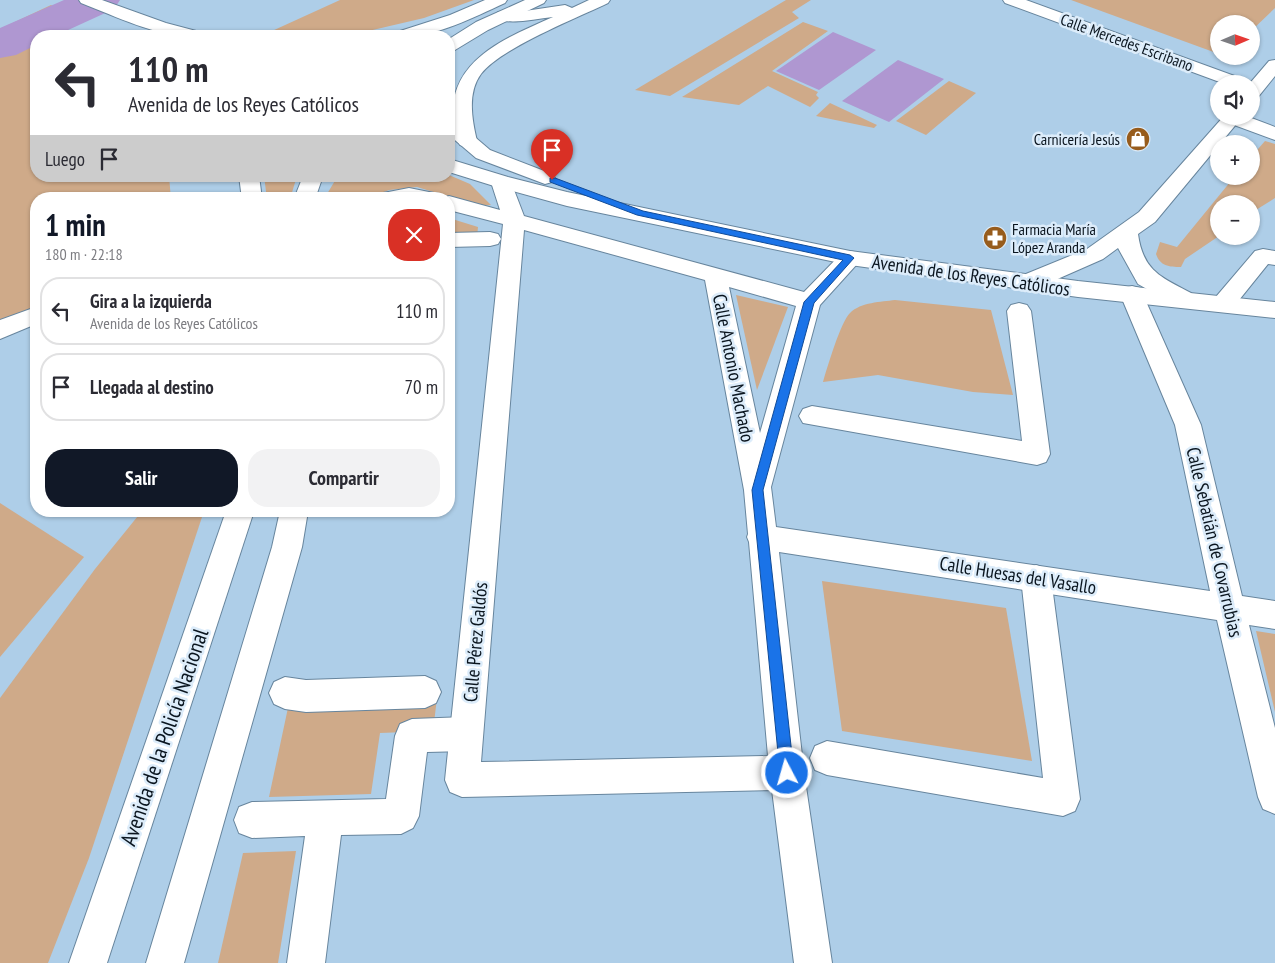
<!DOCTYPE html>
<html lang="es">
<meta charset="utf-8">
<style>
:root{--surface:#fff;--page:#f2f2f3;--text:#2b2b33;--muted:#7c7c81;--line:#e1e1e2;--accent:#111827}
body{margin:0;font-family:"PT Sans Narrow",sans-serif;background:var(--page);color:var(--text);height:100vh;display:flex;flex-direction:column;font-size:19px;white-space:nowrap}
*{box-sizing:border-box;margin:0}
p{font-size:16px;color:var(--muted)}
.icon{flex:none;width:28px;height:28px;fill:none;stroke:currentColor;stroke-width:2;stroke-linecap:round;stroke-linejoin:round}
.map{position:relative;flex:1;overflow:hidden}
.drawer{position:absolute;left:30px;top:192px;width:425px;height:325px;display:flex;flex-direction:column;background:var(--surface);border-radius:20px;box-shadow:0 1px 4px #0004}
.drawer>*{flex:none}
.top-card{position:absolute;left:30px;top:30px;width:425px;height:152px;border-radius:20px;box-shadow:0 1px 4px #0004;background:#fff;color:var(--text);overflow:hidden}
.needle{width:32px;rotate:88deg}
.tools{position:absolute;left:1210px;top:15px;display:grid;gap:10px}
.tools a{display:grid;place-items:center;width:50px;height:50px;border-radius:50%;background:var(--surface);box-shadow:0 1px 4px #0004;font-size:25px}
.pin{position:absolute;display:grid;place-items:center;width:42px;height:42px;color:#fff;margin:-51px -21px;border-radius:50% 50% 50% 0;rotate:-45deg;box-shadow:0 0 5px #0007}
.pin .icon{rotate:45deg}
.me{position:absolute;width:55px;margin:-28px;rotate:354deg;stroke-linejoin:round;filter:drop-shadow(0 0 4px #0008)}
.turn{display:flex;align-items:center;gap:18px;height:105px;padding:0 15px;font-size:22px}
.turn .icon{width:65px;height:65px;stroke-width:2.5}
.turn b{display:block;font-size:35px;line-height:42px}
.then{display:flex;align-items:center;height:48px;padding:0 15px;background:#0003;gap:10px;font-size:19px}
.round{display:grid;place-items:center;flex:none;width:52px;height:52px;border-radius:20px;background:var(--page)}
.summary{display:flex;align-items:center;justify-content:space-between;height:85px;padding:0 15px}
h1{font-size:30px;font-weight:700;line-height:38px;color:var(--accent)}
.primary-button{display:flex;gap:10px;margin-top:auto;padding:10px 15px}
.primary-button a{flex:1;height:58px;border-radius:20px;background:var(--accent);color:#fff;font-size:20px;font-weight:700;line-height:58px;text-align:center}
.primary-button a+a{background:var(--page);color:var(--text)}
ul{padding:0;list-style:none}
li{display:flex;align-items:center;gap:15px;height:68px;margin:0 10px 8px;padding:0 5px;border:2px solid var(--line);border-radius:20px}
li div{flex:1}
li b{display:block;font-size:19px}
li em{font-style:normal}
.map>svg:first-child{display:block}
.green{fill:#cfaa89}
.water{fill:#af97d1}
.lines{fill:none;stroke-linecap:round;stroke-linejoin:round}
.river{fill:#af97d1;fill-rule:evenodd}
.pedestrian-casing{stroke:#67859d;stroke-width:2}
.minor-casing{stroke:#67859d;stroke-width:2}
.secondary-casing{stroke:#67859d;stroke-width:2}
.pedestrian{fill:#fff;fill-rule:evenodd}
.minor{fill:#fff;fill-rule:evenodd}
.secondary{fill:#fff;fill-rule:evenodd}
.route{fill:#1a73e8;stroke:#114b97}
.labels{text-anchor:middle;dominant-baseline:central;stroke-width:5;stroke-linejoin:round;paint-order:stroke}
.far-street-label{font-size:16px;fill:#0a151f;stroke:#dcecfa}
.far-poi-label{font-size:16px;fill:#0a151f;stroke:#dcecfa;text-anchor:end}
.street-label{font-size:19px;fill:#0a151f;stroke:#dcecfa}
.near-street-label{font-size:22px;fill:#0a151f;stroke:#dcecfa}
</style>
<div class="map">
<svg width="1275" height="963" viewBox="0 0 1275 963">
<rect width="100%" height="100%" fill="#aecee8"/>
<g class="green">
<path d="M340 0H474L424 18 347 36H261Z"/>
<path d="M786 0H811L792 12 799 18 670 96 635 90Z"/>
<path d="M1071 0H1275V8L1251 31V24H1219V54Z"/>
<path d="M51 5 81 22 65 30 77 36H36V176H169L171 199H36V307L0 321V29Z"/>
<path d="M803 22 828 31 772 71 818 92 816 95 819 98 810 107 768 86 739 105 682 97Z"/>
<path d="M949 81 976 93 926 135 896 121Z"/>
<path d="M830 103 877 125 874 128 816 116Z"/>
<path d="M1265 141 1275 144V198L1251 213V204H1219V236L1185 259 1181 267C1169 267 1160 266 1156 254L1160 242 1177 247 1235 176H1251V157Z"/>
<path d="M449 175 470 184 491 205 480 206 417 187 389 190 367 199H324L336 179 341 176Z"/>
<path d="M264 176H297L290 199H267Z"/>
<path d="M449 218 478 227 477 237 449 238Z"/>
<path d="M736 295 788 307 757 390Z"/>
<path d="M895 300 991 310 1013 395 973 392 878 375 823 382C827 368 841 321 850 313 861 302 881 302 895 300Z"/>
<path d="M0 503 84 557 0 657Z"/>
<path d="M142 511H204L89 858 48 963H0V698L95 569Z"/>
<path d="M822 581 1006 608 1032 761 842 731Z"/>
<path d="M1256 631 1275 634V712Z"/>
<path d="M437 698 433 731 380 733 371 794 269 797 289 703Z"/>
<path d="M296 851 278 963H218L243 853Z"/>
</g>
<g class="water">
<path d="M62 10 74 12 0 48V39Z"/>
<path d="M833 32 876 50 819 90 776 71Z"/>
<path d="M898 60 944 79 889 122 842 101Z"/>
</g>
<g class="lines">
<path class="river" d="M64 0H120L114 9 55 36H36V45L16 55 0 58V28Z"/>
<g class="pedestrian-casing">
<g id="pedestrian">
<path d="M1225 116H1246L1275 127V140L1226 122 1223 118Z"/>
<path d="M490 232 498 234 501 239 498 244 490 246 449 247V233Z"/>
<path d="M1019 303 1027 305 1031 311 1050 454 1046 462 1037 465 803 423 799 416 803 409 812 406 1022 441 1007 311 1011 305Z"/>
<path d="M1036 565 1047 569 1051 578 1080 799 1075 811 1063 816 827 775 815 770 810 758 815 746 827 741 1043 778 1021 578 1025 569Z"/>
<path d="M425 676 436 681 441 692 436 703 425 708 306 712 285 709 274 704 269 693 274 682 285 677 306 680Z"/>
<path d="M466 717 478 722 483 734 478 746 466 751 427 752 419 816 413 828 401 834 341 835 325 963H287L305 836 252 838 239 833 234 820 239 807 252 802 386 799 395 736 400 724 412 719Z"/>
</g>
</g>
<g class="minor-casing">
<g id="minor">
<path d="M589 0H610L608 3C577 18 501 48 481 74 467 93 472 120 477 141L474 145 467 147 460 145C454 136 453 122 453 112 453 57 511 36 553 17 535 19 516 24 498 20L496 16 498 12 525 11 565 5 572 8Z"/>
<path d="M1003 0H1026L1251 82 1269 61 1275 60V76L1258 97 1251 98V84H1225L1005 3Z"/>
<path d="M1224 116H1243L1155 222 1138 234C1143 271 1161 277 1191 293L1195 299 1191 305 1183 307 1175 305 1138 284 1118 248 1103 259 1037 288 1029 290 1021 288 1018 282 1021 276 1087 249 1139 212Z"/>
<path d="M501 176 508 178 511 182 524 216 804 292 842 253 850 251 858 253 861 258 858 263 820 305 771 487 776 527 1210 591 1175 425 1120 294 1124 288 1132 286 1140 288 1201 425 1242 596 1275 601V629L1249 625 1275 728V814L1263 809 1258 797 1217 620 779 552 804 773 832 963H794L772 790 462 797 450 792 445 780 503 224 449 210V199H375L378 194 409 188 439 194 442 198 449 196 500 210 491 182 494 178ZM524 230 705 280 744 490 748 534 747 537 749 542 768 756 481 762ZM729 287 796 306 760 433Z"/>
<path d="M1263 249 1275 251V265L1268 264 1231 310 1223 312 1215 310 1211 304 1215 298 1255 251Z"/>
<path d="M36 307V324L0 339V320Z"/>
</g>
</g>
<g class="secondary-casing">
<g id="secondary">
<path d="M79 0H102L166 23 200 32 203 36C160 39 120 18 81 3Z"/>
<path d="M485 0H507L505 3C470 19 433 39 394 36L397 32 450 15Z"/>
<path d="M525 0H546L544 3 488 30 455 50 449 51V39L476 22Z"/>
<path d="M449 119 456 121 490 150 552 174 555 178 552 182 545 184 476 158 449 135Z"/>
<path d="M449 159 508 177 567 192 850 251 1078 281 1275 302V318L1078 297 850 265 567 206 494 186 449 172Z"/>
<path d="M239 176H259L262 199H242Z"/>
<path d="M303 176H323L315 199H294Z"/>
<path d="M226 511H254L107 963H69Z"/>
<path d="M280 511H308L302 547 184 963H146L272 547Z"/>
</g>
</g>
<use href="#pedestrian" class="pedestrian"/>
<use href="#minor" class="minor"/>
<use href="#secondary" class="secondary"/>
</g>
<path class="route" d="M550 178H555L643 211 850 255 854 258 814 303 763 490 794 773 792 778 787 780 782 778 780 773 752 490 804 302 843 260 637 215 550 182Z"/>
<defs>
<g id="shop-disc" transform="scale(1.25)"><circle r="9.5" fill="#975c1c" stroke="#dcecfa"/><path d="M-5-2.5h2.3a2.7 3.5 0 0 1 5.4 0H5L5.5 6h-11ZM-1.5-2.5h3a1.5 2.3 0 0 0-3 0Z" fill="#fff"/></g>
<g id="pharmacy-disc" transform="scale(1.25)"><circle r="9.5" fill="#975c1c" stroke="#dcecfa"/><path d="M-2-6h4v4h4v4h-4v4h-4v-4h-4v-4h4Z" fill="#fff"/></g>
</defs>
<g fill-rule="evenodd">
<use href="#shop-disc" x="1138" y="139"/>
<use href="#pharmacy-disc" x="995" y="238"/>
</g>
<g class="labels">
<g class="far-street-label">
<text transform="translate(1127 42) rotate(20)">Calle Mercedes Escribano</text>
</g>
<g class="far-poi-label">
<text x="1120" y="139">Carnicería Jesús</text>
<text x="1012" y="229" text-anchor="start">Farmacia María<tspan x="1012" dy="18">López Aranda</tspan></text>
</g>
<g class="street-label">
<text transform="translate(971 275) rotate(8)">Avenida de los Reyes Católicos</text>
<text transform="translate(734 368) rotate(79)">Calle Antonio Machado</text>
<text transform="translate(1215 542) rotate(77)">Calle Sebatián de Covarrubias</text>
<text transform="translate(1018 575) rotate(9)">Calle Huesas del Vasallo</text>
<text transform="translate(475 642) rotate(-85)">Calle Pérez Galdós</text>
</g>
<g class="near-street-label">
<text transform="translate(164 737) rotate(-71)">Avenida de la Policía Nacional</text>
</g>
</g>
</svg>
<div class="tools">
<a><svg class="needle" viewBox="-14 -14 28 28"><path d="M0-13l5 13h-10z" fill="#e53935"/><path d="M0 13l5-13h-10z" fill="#7c7c81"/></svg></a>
<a><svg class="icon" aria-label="sound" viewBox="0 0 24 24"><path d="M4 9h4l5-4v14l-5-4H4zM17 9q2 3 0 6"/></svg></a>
<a>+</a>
<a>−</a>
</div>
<div class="pin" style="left:552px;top:180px;background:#d93025"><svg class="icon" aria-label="arrive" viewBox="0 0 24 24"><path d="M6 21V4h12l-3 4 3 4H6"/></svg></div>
<svg class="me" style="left:787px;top:773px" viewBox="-20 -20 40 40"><circle r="17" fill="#1a73e8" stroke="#fff" stroke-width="3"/><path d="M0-11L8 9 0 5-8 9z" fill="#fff"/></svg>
<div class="top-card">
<div class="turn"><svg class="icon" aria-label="left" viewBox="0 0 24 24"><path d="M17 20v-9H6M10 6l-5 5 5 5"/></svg><div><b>110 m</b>Avenida de los Reyes Católicos</div></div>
<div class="then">Luego<svg class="icon" aria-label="arrive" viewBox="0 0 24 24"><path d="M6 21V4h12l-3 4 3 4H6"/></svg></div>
</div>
<section class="drawer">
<div class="summary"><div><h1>1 min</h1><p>180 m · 22:18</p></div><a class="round" style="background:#d93025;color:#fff"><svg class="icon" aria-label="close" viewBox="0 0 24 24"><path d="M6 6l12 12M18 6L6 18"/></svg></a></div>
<ul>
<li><svg class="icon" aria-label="left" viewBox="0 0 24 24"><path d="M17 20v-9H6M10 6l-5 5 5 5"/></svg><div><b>Gira a la izquierda</b><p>Avenida de los Reyes Católicos</p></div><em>110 m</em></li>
<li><svg class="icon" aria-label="arrive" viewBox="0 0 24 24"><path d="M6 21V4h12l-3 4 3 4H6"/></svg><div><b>Llegada al destino</b></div><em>70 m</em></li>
</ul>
<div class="primary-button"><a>Salir</a><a>Compartir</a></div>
</section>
</div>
